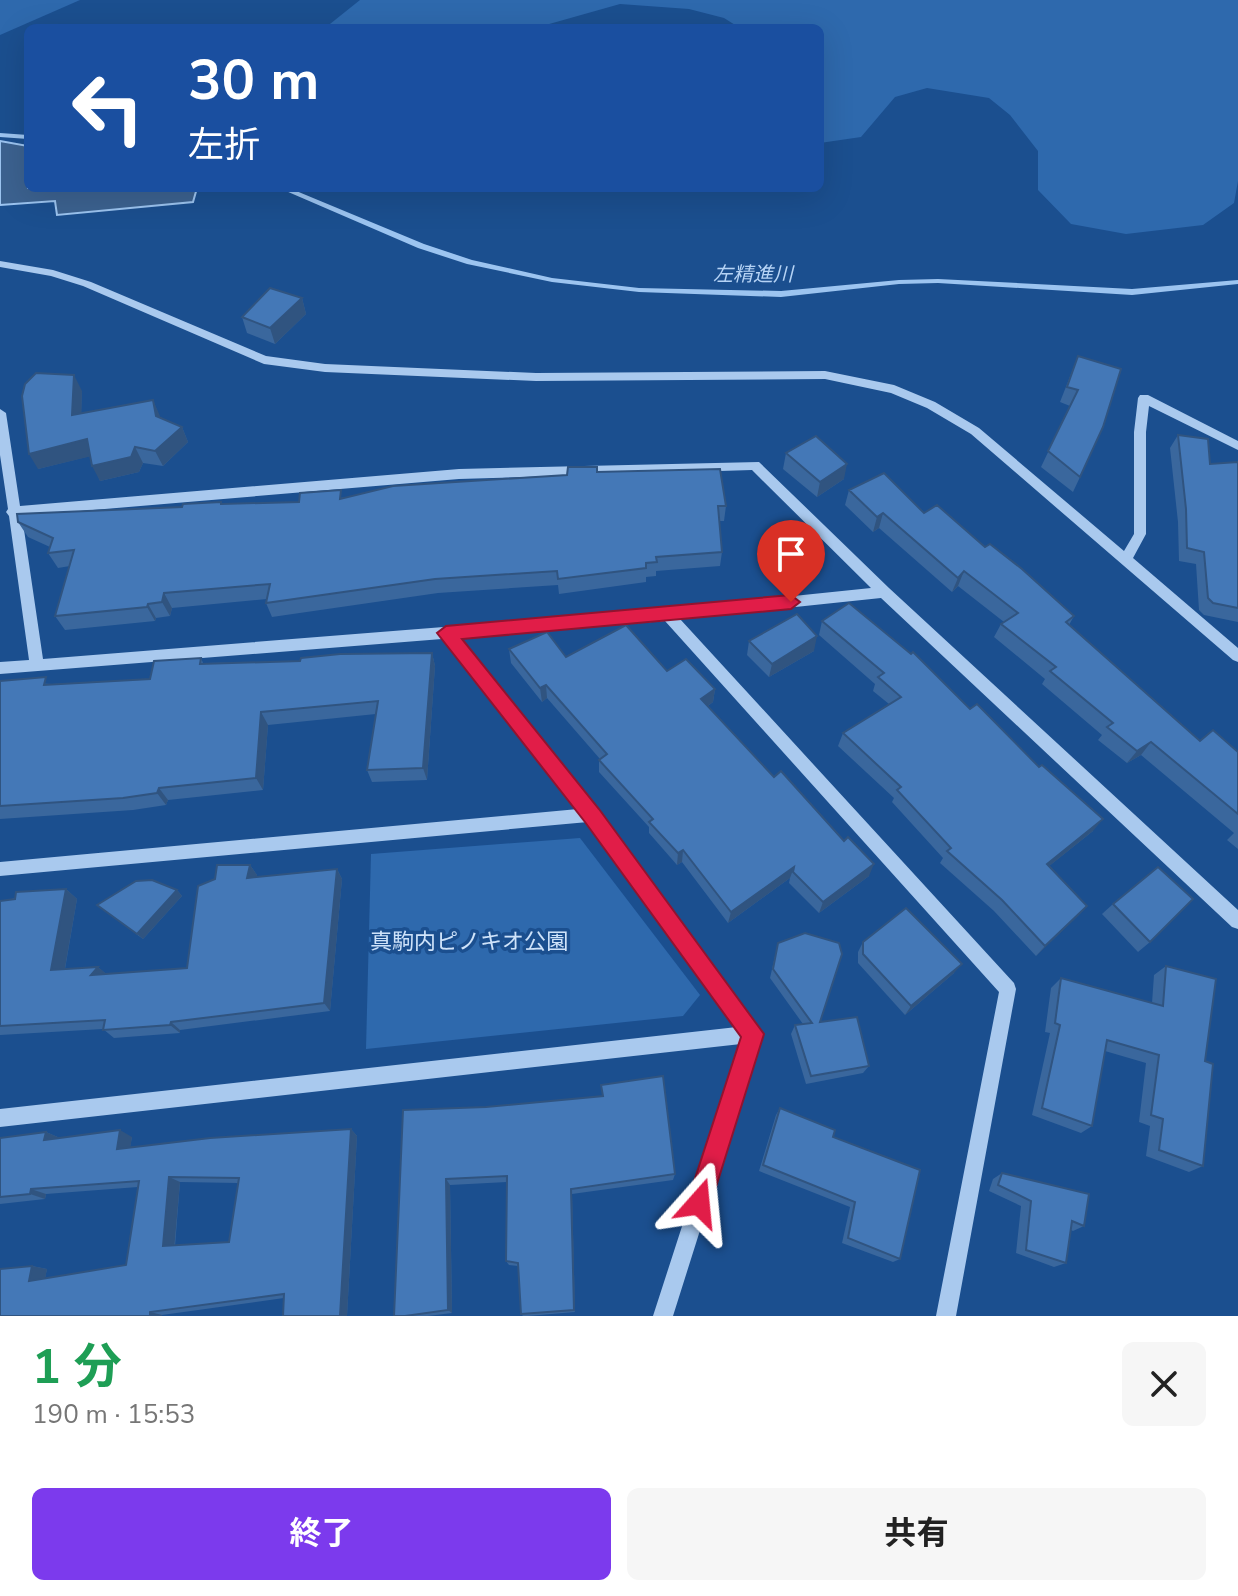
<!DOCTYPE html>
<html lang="ja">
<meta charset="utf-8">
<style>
:root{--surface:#fff;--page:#f6f6f6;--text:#222;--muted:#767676;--accent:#7c3aed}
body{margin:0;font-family:"Nunito Sans","Noto Sans JP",sans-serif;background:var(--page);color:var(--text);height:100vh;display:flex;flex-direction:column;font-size:30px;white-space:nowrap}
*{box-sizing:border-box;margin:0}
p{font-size:26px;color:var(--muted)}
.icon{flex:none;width:44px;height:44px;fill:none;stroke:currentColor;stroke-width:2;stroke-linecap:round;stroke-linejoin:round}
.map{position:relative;height:1316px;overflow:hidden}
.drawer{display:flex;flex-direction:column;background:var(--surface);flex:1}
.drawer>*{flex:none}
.banner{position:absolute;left:24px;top:24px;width:800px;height:168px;border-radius:12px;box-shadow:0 8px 32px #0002;background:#1a4fa0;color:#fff;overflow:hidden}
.pin{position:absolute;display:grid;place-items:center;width:68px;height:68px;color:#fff;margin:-82px -34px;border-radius:50% 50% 50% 0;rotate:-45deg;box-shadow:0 0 8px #0007}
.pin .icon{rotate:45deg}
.me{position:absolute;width:88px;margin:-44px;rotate:18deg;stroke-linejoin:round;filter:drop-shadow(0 0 6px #0008)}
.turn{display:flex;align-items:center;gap:28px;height:168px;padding:0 32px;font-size:36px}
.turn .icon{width:104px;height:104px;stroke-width:2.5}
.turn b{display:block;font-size:56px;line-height:68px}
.round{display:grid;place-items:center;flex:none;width:84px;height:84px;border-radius:12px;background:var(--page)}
.headline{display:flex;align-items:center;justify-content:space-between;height:136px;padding:0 32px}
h1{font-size:48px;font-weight:700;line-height:60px;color:#1e9e55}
.cta{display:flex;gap:16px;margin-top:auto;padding:16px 32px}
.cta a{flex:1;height:92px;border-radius:12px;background:var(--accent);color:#fff;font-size:32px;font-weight:700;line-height:92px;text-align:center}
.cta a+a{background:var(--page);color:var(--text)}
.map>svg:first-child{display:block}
.green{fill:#2e69ad}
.water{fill:#3c6290;stroke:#9cc4f0;stroke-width:2}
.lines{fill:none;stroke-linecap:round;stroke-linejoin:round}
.stream{fill:#9cc4f0;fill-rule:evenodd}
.minor{fill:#a9c9ee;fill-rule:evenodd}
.wall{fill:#3a679d;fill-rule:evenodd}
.shaded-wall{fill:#305480}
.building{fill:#4478b7;stroke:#305480;stroke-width:2;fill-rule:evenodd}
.route{fill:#e11d48;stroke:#92132f;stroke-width:2}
.labels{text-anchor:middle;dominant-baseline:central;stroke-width:7;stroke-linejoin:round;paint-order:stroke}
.far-water-label{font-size:20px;font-style:italic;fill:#b5d3f5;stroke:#1b4f8f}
.park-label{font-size:22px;fill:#cfe3fa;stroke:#1b4f8f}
</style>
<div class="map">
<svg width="1238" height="1316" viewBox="0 0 1238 1316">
<rect width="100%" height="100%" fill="#1b4f8f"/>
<g class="green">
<path d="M0 0H80L0 35Z"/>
<path d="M360 0H1238V181L1234 203 1203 225 1126 234 1071 224 1038 190V151L1010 115 989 98 927 88 895 97 861 137 820 143V28H740L724 18 689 9 620 4 535 28H325Z"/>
<path d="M580 838 700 995 683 1016 366 1049 371 854Z"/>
</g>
<path class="water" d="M0 141 28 146V188H197L193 202 57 215 55 201 0 205Z"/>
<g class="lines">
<g class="stream">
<path d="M0 133 28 135V139L0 137Z"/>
<path d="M279 188H289L424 244 472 260 552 278 639 288 781 291 899 280 938 279 1132 289 1238 280V284L1132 295 938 283 899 284 781 297 639 292 552 282 467 264 418 248Z"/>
</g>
<g class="minor">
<path d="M0 261 53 270 91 282 266 356 325 364 536 373 825 371 894 385 935 402 979 428 1124 551 1134 534V432L1138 398 1140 395H1148L1238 441V450L1149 406 1146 432V534L1133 558 1238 648V662L1233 660 971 434 927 408 891 393 825 379 536 381 325 372 264 364 83 286 51 276 0 267Z"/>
<path d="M0 409 6 413 20 506 459 469 759 462 889 588 1238 910V929L1232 927 881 598 680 619 1014 983 1016 989 956 1316H936L999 992 665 621 458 637 597 810 762 1034 673 1316H653L741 1044 0 1127V1109L737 1027 588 822 0 876V862L578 809 442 639 0 674V662L29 660 9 516 6 512 8 509 0 455ZM752 470 871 588 668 609 43 659 22 516 459 479Z"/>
</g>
</g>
<g class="wall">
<path d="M302 298 306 314 275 344 247 333 242 317Z"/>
<path d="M1078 356 1080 477 1073 492 1041 467 1070 406 1060 402Z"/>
<path d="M82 391 81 413 153 400 160 418 182 427 188 442 163 466 143 463 139 472 100 481 90 456 38 469Z"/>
<path d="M1178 435 1210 464 1238 462V622L1204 615 1199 610 1196 564 1179 561 1178 522 1170 448Z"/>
<path d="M786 453 844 479 817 497 783 469Z"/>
<path d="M597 472 726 506 724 521H719L722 552 720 566 656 571V576L646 577V582L559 594 558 585 438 593 272 617 266 603 267 599 172 608 170 616 156 618 155 621 65 630 55 616 70 566 58 568 48 553 50 547 28 537 18 522 182 507 299 502Z"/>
<path d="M849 490 924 513 985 547 1074 616 1069 625 1200 741 1238 752V849L1227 840 1234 833 1141 755 1127 763 1098 740 1102 735 1042 684 1045 679 994 637 1001 624 1004 622 958 586 952 592 879 528 873 532 845 505Z"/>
<path d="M822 621 970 709 1093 831 1049 866 1087 906 1036 956 994 911 940 863 943 858 892 802 894 798 838 746 843 733 889 704 873 691 875 684 819 635Z"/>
<path d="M749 641 814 651 769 677 747 655Z"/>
<path d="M509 649 667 671 715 689 713 702 708 706 774 777 869 876 819 913 789 883 790 878 728 923 682 862 677 865 649 833V827L599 772V760L600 759 547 698 542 702 511 663Z"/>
<path d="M432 653 435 666 427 780 372 782 367 770 376 714 268 725 263 790 168 800 166 805 133 810 0 819V681L52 684 150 679 201 658 203 663 300 661Z"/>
<path d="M250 865 257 875 256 877 337 869 342 879 330 1011 180 1030V1033L114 1038 103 1029 0 1035V901L66 889 77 899 65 969 98 967 106 974 187 968Z"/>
<path d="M177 890 182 896 143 939 97 905Z"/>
<path d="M1113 904 1150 942 1138 952 1102 914Z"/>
<path d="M863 942 954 973 905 1015 858 963V952Z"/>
<path d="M778 943 820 1022 869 1066 863 1073 806 1084 791 1034 795 1025 803 1024 770 978Z"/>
<path d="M1166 966 1205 1061 1203 1166 1189 1172 1146 1156 1150 1126 1139 1122 1146 1063 1105 1051 1092 1126 1081 1133 1032 1115 1050 1033 1045 1032 1051 988 1061 978 1152 1003 1154 975Z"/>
<path d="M780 1108 833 1137 900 1259 893 1262 842 1243 850 1207 759 1171 776 1115Z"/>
<path d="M403 1110 675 1174 673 1180 572 1194 575 1312 528 1316H523L521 1314 518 1266 509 1265 506 1261 507 1182 450 1185 452 1313 428 1316H394Z"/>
<path d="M351 1129 357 1136 347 1316H283L284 1298 162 1315V1316H0L32 1266 47 1269 45 1278 126 1265 138 1187 46 1194 45 1199 0 1204V1138L46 1132 60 1138 132 1137 130 1147ZM180 1182 238 1183 229 1242 175 1246Z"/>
<path d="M1002 1173 1084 1226 1073 1231 1071 1230 1066 1263 1054 1267 1016 1253 1021 1206 989 1191 993 1179Z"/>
</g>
<g class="shaded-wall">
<path d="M302 298 306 314 275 344 270 328Z"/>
<path d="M74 375 82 391 81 430 72 415Z"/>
<path d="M153 400 160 416 163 432 156 416Z"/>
<path d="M182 427 188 442 163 466 155 451Z"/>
<path d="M87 439 96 455 38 469 29 454Z"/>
<path d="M135 447 143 463 139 472 100 481 92 466Z"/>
<path d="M847 464 844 479 817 497 820 482Z"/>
<path d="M883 513 879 528 873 532 877 517Z"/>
<path d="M964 571 958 586 952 592 958 578Z"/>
<path d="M164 593 172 608 170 616 162 602Z"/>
<path d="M148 604 156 618 155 621 147 607Z"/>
<path d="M817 636 814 651 769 677 772 664Z"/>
<path d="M432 653 435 666 427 780 423 768Z"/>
<path d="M546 685 547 698 542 702 540 688Z"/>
<path d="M715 689 713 702 700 712 701 699Z"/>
<path d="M261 712 268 725 263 790 256 778Z"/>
<path d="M1151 742 1141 755 1127 763 1137 751Z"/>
<path d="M159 788 168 800 166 805 157 793Z"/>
<path d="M1103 819 1093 831 1038 875 1047 864Z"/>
<path d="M683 850 682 862 677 865 678 853Z"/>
<path d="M874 864 869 876 819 913 823 902Z"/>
<path d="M250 865 257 875 254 888 247 878Z"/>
<path d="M794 867 790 878 728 923 731 912Z"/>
<path d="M337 869 342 879 330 1011 324 1003Z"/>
<path d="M66 889 77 899 63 979 51 970Z"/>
<path d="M177 890 182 896 143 939 137 934Z"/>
<path d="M1087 906 1077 917 1036 956 1045 946Z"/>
<path d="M962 964 954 973 905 1015 911 1006Z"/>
<path d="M98 967 109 976 91 975Z"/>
<path d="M171 1022 180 1030V1033L170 1025Z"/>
<path d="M351 1129 357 1136 347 1316H340Z"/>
<path d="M120 1130 132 1137 129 1155 117 1149Z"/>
<path d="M46 1132 60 1138 44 1140Z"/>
<path d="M169 1177 180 1182 174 1250 163 1246Z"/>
<path d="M446 1179 450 1185 452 1313 448 1310Z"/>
<path d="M31 1189 46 1194 45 1199 30 1194Z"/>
<path d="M571 1189 572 1194 575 1312 574 1310Z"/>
<path d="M32 1266 47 1269 44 1284 29 1281Z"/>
<path d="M150 1312 162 1315V1316H150Z"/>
</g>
<g class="building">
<path d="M270 288 302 298 270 328 242 317Z"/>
<path d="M1078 356 1121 369 1103 427 1080 477 1048 451 1078 390 1067 387Z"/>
<path d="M36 373 74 375 72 415 153 400 156 416 182 427 155 451 135 447 131 457 92 466 87 439 29 454 22 396 25 384Z"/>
<path d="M1178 435 1208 439 1210 464 1238 462V608L1213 603 1208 598 1204 552 1187 548 1186 509Z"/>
<path d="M816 436 847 464 820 482 786 453Z"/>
<path d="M568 467H597V472L720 469 726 506H718L722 552 656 557 657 562 646 563V568L558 579 557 571 435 579 266 603 270 584 164 593 162 602 148 604 147 607 55 616 74 550 48 553 53 538 18 522 17 514 182 507 183 504 221 502V504L299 502 300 493 341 490 340 499 393 486 567 475Z"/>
<path d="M884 473 924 513 937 505 985 547 990 544 1022 569 1074 616 1066 622 1200 741 1213 730 1238 752V814L1151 742 1137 751 1107 727 1113 723 1050 671 1056 667 1001 624 1018 613 964 571 958 578 883 513 877 517 849 490Z"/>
<path d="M849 603 911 654 913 652 970 709 977 704 1039 767 1042 765 1103 819 1047 864 1087 906 1045 946 1002 900 947 851 951 848 897 790 901 787 843 733 901 697 878 677 884 673 822 621Z"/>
<path d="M797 614 817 636 772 664 749 641Z"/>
<path d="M626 625 667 671 686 659 715 689 701 699 774 777 781 771 844 841 848 837 874 864 823 902 793 872 794 867 731 912 683 850 678 853 649 822 653 819 599 760 607 754 546 685 540 688 509 649 547 632 566 657Z"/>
<path d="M432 653 423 768 367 770 378 701 261 712 256 778 159 788 157 793 123 798 0 806V681L46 677 44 685 150 679 154 661 201 658 200 664 300 661 301 658 340 654Z"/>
<path d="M217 865H250L247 878 337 869 324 1003 171 1022 170 1025 103 1030 105 1020 0 1026V901L15 899 16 892 66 889 51 970 98 967 91 975 187 968 198 886 215 879Z"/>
<path d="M1158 867 1193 899 1150 942 1113 904Z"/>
<path d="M152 880 177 890 137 934 97 905 136 881Z"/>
<path d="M906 908 962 964 911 1006 863 954V942Z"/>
<path d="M805 933 839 943 842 954 820 1022 857 1017 869 1066 811 1076 795 1025 812 1023 773 969 778 943Z"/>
<path d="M1166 966 1216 979 1205 1061 1213 1064 1203 1166 1159 1150 1163 1119 1151 1115 1159 1055 1107 1040 1092 1126 1042 1108 1060 1025 1055 1023 1061 978 1163 1006Z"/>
<path d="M663 1076 675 1174 571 1189 574 1310 521 1314 518 1263 506 1261 507 1176 446 1179 448 1310 405 1316H394L403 1110 486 1107 603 1096 601 1085Z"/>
<path d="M780 1108 835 1130 833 1137 920 1170 900 1259 848 1238 855 1202 763 1165Z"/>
<path d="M351 1129 340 1316H283L284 1294 150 1312V1316H0V1269L32 1266 29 1281 126 1265 139 1181 31 1189 30 1194 0 1197V1138L46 1132 44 1140 120 1130 117 1149 210 1138ZM169 1177 239 1178 229 1242 163 1246Z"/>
<path d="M1002 1173 1089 1194 1084 1226 1072 1221 1066 1263 1026 1250 1031 1201 998 1185Z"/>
</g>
<path class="route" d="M791 595 800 602 791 609 462 639 599 809 764 1034 711 1203 707 1212 699 1215 690 1212 687 1203 741 1037 585 822 437 633 446 626Z"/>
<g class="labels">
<g class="far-water-label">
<text x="753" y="274">左精進川</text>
</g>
<g class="park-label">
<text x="469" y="942">真駒内ピノキオ公園</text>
</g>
</g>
</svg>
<div class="pin" style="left:791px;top:602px;background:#d93025"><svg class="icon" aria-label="arrive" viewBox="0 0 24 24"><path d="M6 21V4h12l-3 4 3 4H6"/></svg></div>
<svg class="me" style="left:699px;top:1203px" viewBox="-20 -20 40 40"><path d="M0-17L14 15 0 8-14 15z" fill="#e11d48" stroke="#fff" stroke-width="4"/></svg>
<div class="banner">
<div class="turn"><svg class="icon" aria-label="left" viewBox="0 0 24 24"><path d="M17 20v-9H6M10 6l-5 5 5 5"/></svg><div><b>30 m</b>左折</div></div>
</div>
</div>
<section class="drawer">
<div class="headline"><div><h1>1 分</h1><p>190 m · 15:53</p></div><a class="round"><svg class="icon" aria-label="close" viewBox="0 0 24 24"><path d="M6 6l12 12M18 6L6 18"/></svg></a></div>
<div class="cta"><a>終了</a><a>共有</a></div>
</section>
